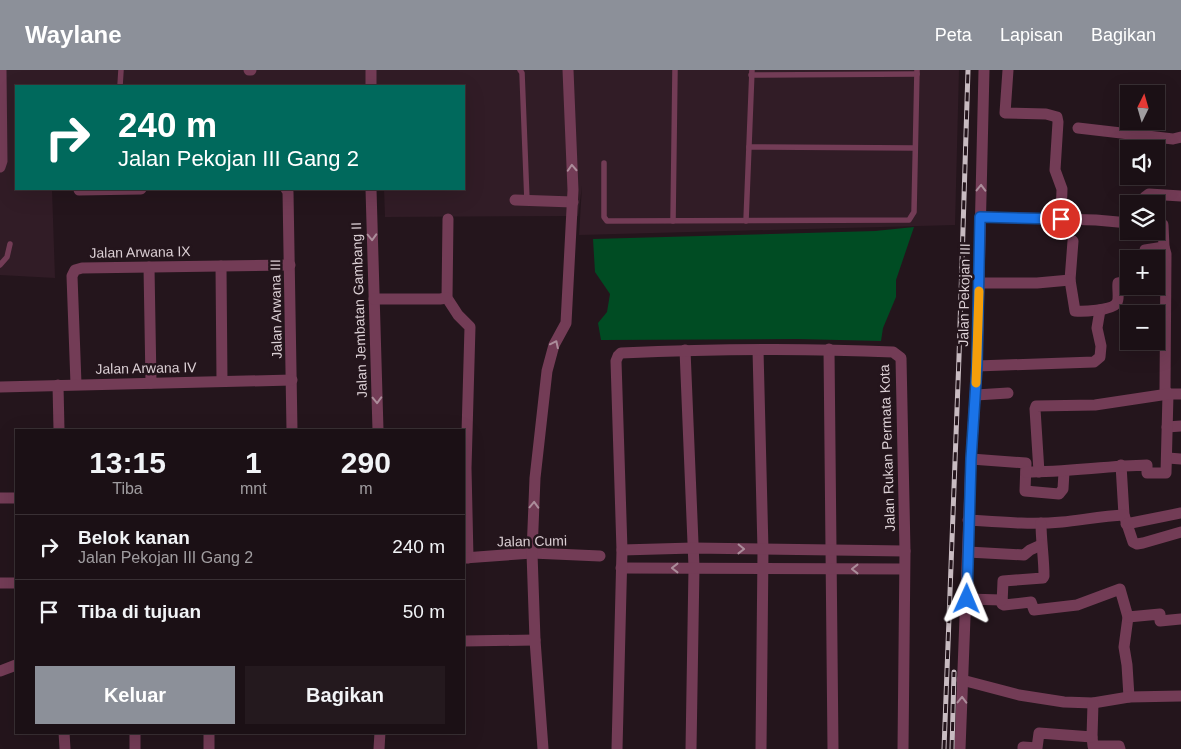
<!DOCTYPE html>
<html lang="id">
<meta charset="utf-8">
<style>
:root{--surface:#1b1015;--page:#24191e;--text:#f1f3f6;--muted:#a09da0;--line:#393034;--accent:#8c9099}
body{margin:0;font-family:Helvetica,sans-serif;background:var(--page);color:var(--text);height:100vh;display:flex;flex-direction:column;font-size:19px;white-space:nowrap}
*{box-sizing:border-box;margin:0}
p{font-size:16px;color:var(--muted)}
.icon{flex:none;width:28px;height:28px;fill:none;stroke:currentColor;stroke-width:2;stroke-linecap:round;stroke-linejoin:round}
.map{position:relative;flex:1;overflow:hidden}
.details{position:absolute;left:15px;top:359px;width:450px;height:305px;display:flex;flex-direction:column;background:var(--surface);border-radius:0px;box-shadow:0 5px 20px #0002,0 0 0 1px var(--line)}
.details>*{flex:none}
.banner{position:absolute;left:15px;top:15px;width:450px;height:105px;border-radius:0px;box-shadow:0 5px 20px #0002,0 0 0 1px var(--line);background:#00695c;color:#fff;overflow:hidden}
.needle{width:32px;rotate:5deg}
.fabs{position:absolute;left:1120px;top:15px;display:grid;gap:10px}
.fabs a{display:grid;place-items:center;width:45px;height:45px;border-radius:0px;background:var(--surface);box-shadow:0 5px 20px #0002,0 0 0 1px var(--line);font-size:25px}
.pin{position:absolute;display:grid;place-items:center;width:42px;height:42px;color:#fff;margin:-21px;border:2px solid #fff;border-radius:50%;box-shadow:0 1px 5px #0007}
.me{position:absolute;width:55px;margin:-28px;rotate:1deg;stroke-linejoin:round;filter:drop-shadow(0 0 4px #0008)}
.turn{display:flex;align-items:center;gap:18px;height:105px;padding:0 20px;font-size:22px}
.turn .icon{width:65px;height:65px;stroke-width:2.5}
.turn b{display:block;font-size:35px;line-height:42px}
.eta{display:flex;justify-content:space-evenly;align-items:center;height:85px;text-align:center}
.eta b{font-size:30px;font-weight:800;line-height:35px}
.cta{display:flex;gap:10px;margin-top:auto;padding:10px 20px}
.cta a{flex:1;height:58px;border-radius:0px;background:var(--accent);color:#fff;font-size:20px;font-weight:800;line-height:58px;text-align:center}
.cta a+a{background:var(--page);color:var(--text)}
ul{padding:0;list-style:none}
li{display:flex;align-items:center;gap:15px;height:65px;padding:0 20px;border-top:1px solid var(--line)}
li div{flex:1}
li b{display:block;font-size:19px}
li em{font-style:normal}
header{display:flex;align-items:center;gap:30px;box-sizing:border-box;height:70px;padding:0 25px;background:var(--accent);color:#fff}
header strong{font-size:24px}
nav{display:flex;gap:28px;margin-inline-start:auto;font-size:18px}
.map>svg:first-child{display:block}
.built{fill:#311c26}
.green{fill:#004c23}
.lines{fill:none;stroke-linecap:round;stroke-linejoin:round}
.lane{stroke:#733c56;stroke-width:5.5}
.street{stroke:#733c56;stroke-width:11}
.rail-casing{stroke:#c8bbc1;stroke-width:5}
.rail{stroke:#24151c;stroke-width:3;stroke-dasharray:9;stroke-linecap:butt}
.oneway{stroke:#ac8d9b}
.route-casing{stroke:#114b97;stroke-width:12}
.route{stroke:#1a73e8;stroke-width:9}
.slow{stroke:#f59e0b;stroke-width:9}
.labels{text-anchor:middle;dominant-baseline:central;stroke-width:5;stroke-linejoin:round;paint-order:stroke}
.street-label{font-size:14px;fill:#dbcfd4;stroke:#24151c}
</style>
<header>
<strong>Waylane</strong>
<nav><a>Peta</a><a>Lapisan</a><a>Bagikan</a></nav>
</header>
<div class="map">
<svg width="1181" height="679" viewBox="0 0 1181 679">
<rect width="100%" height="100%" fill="#24151c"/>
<path class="built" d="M0 0H959L955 155 579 165 582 116 578 146 385 147 384 119H464V16H16V119H52L55 208 0 205Z"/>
<path class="green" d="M914 157 896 210V227L883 258 881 271 797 269 601 270 598 253 607 242 610 224 595 202 593 169 875 161Z"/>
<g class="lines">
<g class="lane">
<path d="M520 0 522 3 527 131"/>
<path d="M751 5 917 4"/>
<path d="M120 16 121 0"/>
<path d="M749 77 915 78"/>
<path d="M604 93V147L607 151 909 150 914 142 917 0"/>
<path d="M673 151 675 0"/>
<path d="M746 151 752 0"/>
<path d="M0 195 7 187 10 174"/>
</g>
<g class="street">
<path d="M249 0H251"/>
<path d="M371 0V16"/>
<path d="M1008 0 1005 43 1046 44 1057 47 1058 52 1055 100 1062 119 1061 149"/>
<path d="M1078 58 1173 69 1181 67"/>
<path d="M0 97 2 91 1 0"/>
<path d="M286 119 288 122 292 360"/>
<path d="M371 119 378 360"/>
<path d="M79 120 141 119"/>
<path d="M515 130 573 132"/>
<path d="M1144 134 1145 127 1149 124 1181 126"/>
<path d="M980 147 1096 150 1129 153"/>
<path d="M448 149 447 228 458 245 470 257 466 398 468 488"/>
<path d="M1073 171 1070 210 1075 241C1083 242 1111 240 1116 234 1120 230 1117 218 1118 213L1129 211"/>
<path d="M1144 189 1145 180 1164 177"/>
<path d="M221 196 222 311"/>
<path d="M149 197 151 313"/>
<path d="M979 213H1037L1070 210"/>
<path d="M374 229H440L447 228"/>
<path d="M829 279 833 679"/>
<path d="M685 280 694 497 691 679"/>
<path d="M758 280 763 480 761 679"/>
<path d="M977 296 1094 292 1100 287 1101 276 1097 258 1100 240"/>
<path d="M76 314 72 206 75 200 82 198 290 195"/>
<path d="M58 315 59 360"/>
<path d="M0 317 292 310"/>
<path d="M976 325 1008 323"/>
<path d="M1167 357 1181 356"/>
<path d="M1168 388 1181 389"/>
<path d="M971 389 1026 393 1025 421 1059 424 1063 419 1064 402"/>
<path d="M1121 395 1124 445 1133 472 1137 474 1143 473 1181 462"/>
<path d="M1026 402C1066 402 1106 396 1147 395V403H1166L1168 324 1165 319 1166 184 1164 177 1163 155 1156 154"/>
<path d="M1039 402 1035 339 1036 336 1095 335 1168 324H1181"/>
<path d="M0 428H16"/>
<path d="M968 450C999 452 1031 455 1062 452 1082 450 1103 446 1124 445"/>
<path d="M1041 453C1041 471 1044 488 1044 506L1043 508 1003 511 1002 534 1004 535 1031 532 1034 540 1077 535 1120 519 1128 547 1124 577 1127 595 1129 627"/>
<path d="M1126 454 1181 443"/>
<path d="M622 480 693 478 905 481"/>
<path d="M968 482 1024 485 1030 480 1041 475"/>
<path d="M464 488 532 483 600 486"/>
<path d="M621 498 904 499"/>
<path d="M0 513H16"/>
<path d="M967 529 1002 530"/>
<path d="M1128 547 1160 544V551L1181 549"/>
<path d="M464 571 535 570"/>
<path d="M0 601 16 595"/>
<path d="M962 610 1019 625 1064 632 1093 633 1129 627 1181 626"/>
<path d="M64 662 65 679"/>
<path d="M135 662V679"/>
<path d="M1092 667 1093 676H1119L1120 679"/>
<path d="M209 679V662"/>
<path d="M379 679 380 662"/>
<path d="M543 679 535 570 532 483 535 408 547 301 554 275 566 253 573 120 568 0"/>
<path d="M617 679 622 480 616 291 618 286 621 283C712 279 803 278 893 282L901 288 905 481 903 679"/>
<path d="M960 679 971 389 977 296 984 0"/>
<path d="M1023 679V677L1037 678 1039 663 1092 667 1093 633"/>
</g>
<g class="rail-casing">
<g id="rail">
<path d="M944 679 959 287 968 0"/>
<path d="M952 679 954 602"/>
</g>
</g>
<use href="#rail" class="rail"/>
</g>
<defs><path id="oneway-chevron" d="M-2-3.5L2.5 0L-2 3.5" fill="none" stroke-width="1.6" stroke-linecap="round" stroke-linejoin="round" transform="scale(1.25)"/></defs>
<g class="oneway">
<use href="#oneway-chevron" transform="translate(572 98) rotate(-93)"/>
<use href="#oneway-chevron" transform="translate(981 118) rotate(-89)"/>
<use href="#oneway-chevron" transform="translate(372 167) rotate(88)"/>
<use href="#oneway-chevron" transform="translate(555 274) rotate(-64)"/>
<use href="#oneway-chevron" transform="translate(377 330) rotate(88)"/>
<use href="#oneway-chevron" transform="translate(534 435) rotate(-88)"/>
<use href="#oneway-chevron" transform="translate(741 479) rotate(1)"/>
<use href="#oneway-chevron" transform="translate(675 498) rotate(180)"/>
<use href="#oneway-chevron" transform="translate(855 499) rotate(-180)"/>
<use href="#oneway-chevron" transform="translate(962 630) rotate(-89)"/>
</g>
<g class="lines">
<g class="route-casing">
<path id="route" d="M967 529 971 389 977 296 980 147 1061 149"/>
</g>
<use href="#route" class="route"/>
<path class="slow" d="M976 313 979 221"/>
</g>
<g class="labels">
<g class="street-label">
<text transform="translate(140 182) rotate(-1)">Jalan Arwana IX</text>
<text transform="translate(964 225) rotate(-89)">Jalan Pekojan III</text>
<text transform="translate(276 239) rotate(-91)">Jalan Arwana III</text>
<text transform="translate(359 240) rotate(-92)">Jalan Jembatan Gambang II</text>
<text transform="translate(146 298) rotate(-1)">Jalan Arwana IV</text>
<text transform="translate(887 378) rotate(-92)">Jalan Rukan Permata Kota</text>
<text transform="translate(532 471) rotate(-1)">Jalan Cumi</text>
</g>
</g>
</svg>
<div class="fabs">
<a><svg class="needle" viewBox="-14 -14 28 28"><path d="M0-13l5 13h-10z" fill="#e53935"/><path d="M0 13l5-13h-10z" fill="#a09da0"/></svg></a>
<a><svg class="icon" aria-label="sound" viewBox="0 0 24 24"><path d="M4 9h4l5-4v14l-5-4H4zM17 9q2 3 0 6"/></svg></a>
<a><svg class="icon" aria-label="layers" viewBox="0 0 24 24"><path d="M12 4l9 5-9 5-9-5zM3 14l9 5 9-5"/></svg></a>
<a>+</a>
<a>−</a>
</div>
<div class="pin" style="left:1061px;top:149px;background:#d93025"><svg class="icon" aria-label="arrive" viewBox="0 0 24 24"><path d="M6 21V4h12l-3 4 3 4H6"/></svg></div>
<svg class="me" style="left:967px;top:529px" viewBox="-20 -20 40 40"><path d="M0-17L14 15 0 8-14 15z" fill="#1a73e8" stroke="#fff" stroke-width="4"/></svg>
<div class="banner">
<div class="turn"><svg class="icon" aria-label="right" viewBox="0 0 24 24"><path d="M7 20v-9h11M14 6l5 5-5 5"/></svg><div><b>240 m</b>Jalan Pekojan III Gang 2</div></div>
</div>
<section class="details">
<div class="eta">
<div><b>13:15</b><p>Tiba</p></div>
<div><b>1</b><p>mnt</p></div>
<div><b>290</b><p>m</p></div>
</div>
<ul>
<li><svg class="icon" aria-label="right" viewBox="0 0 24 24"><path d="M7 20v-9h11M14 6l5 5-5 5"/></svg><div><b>Belok kanan</b><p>Jalan Pekojan III Gang 2</p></div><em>240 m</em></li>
<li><svg class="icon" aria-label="arrive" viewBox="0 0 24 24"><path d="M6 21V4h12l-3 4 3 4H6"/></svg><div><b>Tiba di tujuan</b></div><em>50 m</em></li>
</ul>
<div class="cta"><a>Keluar</a><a>Bagikan</a></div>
</section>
</div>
